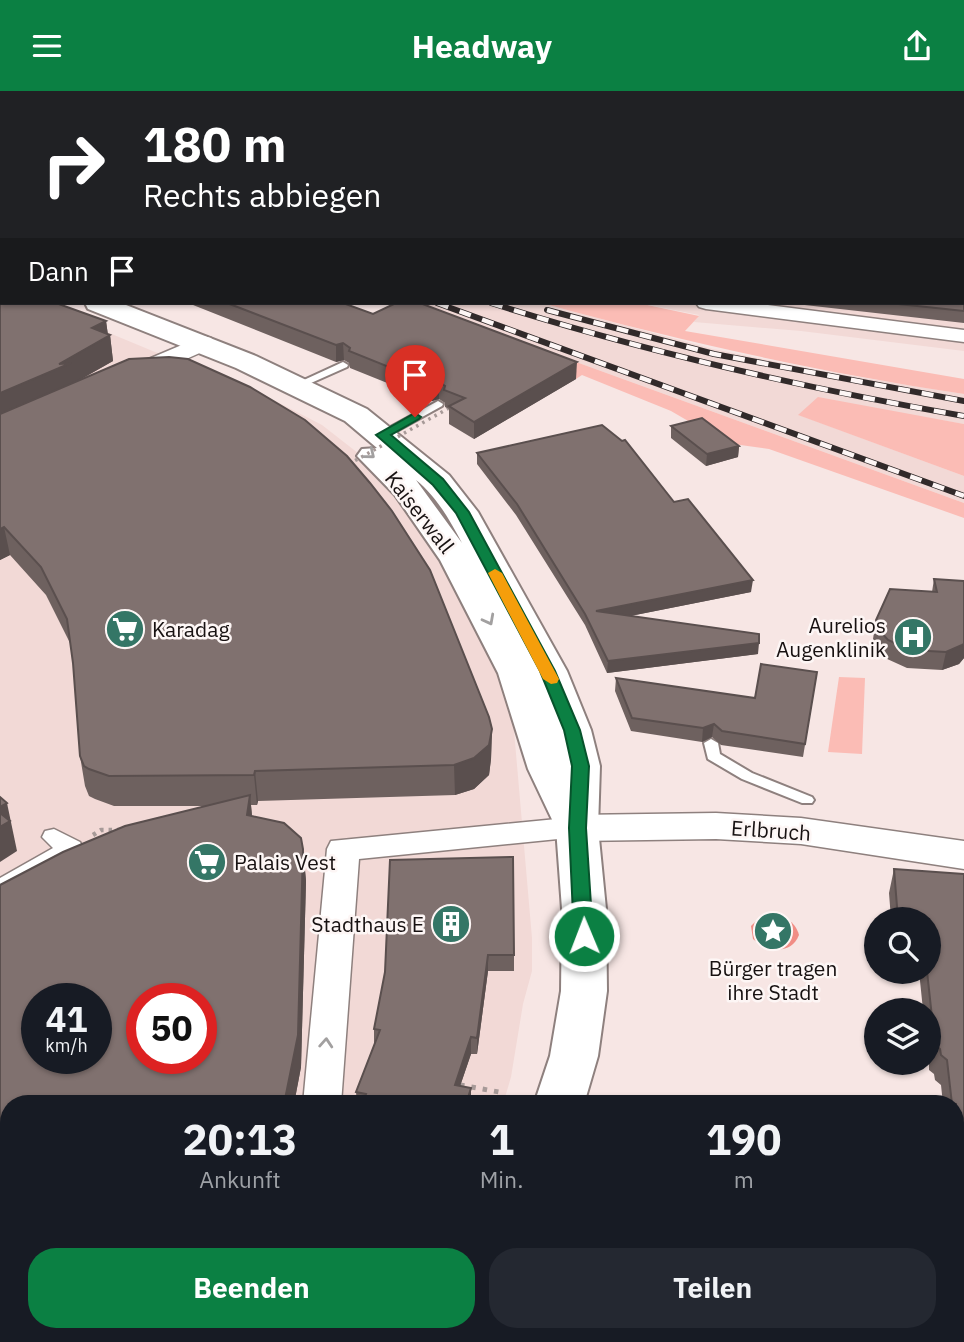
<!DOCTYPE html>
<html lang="de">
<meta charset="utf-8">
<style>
:root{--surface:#171b24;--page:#242831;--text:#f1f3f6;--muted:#9ea1a6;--accent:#0b8043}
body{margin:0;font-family:"IBM Plex Sans",sans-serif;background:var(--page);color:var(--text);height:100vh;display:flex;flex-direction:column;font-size:26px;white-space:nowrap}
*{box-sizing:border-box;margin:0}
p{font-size:23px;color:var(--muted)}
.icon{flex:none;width:38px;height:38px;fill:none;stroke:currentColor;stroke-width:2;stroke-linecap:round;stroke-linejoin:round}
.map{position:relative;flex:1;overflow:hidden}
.sheet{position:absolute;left:0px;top:1004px;width:964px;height:247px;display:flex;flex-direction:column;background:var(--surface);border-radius:28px 28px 0 0;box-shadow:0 2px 5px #0004}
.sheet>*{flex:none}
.top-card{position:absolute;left:0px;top:0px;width:964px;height:214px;box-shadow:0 2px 5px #0004;background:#202124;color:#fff;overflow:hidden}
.buttons{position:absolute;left:864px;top:816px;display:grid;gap:14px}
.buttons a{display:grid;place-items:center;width:77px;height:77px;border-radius:50%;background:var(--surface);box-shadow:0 2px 5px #0004;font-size:35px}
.speed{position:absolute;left:21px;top:892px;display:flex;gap:14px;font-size:35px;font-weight:700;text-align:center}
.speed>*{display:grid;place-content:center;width:91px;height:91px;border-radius:50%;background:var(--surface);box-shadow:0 2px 5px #0004;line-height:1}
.speed small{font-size:18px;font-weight:400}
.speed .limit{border:10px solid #d22;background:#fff;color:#111}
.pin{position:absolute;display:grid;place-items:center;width:60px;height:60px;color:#fff;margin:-72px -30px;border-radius:50% 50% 50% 0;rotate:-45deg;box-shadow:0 0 7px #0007}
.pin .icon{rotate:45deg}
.me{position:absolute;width:77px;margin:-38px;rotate:359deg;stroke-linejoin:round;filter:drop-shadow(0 0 5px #0008)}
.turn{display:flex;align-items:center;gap:24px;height:147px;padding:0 28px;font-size:32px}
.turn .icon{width:91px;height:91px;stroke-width:2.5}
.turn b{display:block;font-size:49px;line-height:60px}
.then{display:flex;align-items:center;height:66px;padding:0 28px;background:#0003;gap:14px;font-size:26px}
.eta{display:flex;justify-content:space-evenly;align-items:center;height:119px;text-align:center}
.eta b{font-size:42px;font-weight:700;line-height:49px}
.primary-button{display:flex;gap:14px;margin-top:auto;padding:14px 28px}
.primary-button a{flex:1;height:80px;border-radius:28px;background:var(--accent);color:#fff;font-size:28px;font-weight:700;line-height:80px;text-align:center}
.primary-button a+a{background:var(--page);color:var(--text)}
header{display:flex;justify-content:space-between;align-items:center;height:91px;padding:0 28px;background:var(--accent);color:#fff;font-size:32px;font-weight:700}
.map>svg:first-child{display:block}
.built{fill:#f2d9d6;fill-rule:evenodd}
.green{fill:#fbbcb5}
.water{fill:#f18d85}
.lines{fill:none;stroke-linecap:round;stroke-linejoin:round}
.service-casing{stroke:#8e807e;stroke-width:4}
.pedestrian-casing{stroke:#8e807e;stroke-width:3}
.minor-casing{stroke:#8e807e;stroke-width:3}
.tertiary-casing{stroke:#8e807e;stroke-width:3}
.secondary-casing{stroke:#8e807e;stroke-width:4}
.path-far2{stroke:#a79a98;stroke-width:2.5;stroke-dasharray:2 3.5;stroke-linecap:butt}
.path-far1{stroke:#a79a98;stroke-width:4.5;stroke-dasharray:3.5 5;stroke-linecap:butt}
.path{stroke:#a79a98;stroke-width:5;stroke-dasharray:4.5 7;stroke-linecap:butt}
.service{fill:#fff;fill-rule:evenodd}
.pedestrian{fill:#fff;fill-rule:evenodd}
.minor{fill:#fff;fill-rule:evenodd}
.tertiary{fill:#fff;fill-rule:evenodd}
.secondary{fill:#fff;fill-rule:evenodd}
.rail-casing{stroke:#312a2a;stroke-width:6}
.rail{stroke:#fdf6f5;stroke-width:4.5;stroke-dasharray:12;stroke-linecap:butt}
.path-bridge{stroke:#a79a98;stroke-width:3.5;stroke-dasharray:2.5 4.5;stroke-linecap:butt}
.wall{fill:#6e615f;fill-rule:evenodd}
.shaded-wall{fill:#5a4f4e}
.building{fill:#80716f;stroke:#5a4f4e;stroke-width:2;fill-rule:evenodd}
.oneway{stroke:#a2a0a0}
.route{fill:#0b8043;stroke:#07532c;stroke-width:2}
.slow{fill:#f59e0b}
.labels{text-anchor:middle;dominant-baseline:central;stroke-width:5;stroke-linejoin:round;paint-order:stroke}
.street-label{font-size:21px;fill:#171111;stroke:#fdf6f5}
.poi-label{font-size:21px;fill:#171111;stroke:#fdf6f5;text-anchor:end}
</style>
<header><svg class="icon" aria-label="menu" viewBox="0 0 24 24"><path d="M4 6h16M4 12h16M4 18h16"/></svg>Headway<svg class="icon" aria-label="share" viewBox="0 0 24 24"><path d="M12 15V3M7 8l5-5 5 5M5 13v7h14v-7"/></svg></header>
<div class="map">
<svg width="964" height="1251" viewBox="0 0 964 1251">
<rect width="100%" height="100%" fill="#f7e6e4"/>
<g class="built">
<path d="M962 98 964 260 801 240 694 231 699 224 638 212H962Z"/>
<path d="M0 205 2 212 90 234 155 261 221 282 322 334 363 366 428 436 501 586 513 628 532 847V880L523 913 511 986 503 1013H9V1242L417 1243 413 1251H0ZM37 908H96V968H37ZM142 908H201V968H142Z"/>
<path d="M414 212H542L713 258 822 280 964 303V333L922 326 799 324 964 385V412Z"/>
</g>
<g class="green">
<path d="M385 212H414L964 412V427L769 358 726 352 671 320 582 284 576 288Z"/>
<path d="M542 212H638L699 225 685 240 964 288V303C819 281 683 251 542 212Z"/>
<path d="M818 306 964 333V385L798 324Z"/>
<path d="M839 586 865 587 862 663 828 661Z"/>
</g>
<path class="water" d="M769 824C783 825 795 829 799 844 791 865 767 860 753 848L751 835 760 826Z"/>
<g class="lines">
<g class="service-casing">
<g id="service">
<path d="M954 0H964L952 2Z"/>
<path d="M962 58H964L962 63Z"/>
<rect x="962" y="153" width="2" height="6"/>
<path d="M343 271 348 274 347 276 302 296 298 297 293 294Z"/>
<path d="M438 310 443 313 442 315 386 346H378L376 344Z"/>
<path d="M711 648 718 652 720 663 752 682 812 706 814 709 812 712H802L742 688 708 668 704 652Z"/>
</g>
</g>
<g class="pedestrian-casing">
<path id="pedestrian" d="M54 738 80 751 83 757 80 763 9 805 0 808V787L53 757 42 746 45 740Z"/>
</g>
<g class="minor-casing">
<g id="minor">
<path d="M224 0H240L223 2Z"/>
<path d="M869 0H889L868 2Z"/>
<path d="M696 212H753L964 239V251L706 218 699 216Z"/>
<path d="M203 245 211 247 214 252 211 257 141 288H125L122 283 125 278Z"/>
<path d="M577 726 588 729 593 737 588 745 359 768 341 1013H303L327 758 331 750Z"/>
<path d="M192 1242H238L234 1251H188Z"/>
</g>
</g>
<g class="tertiary-casing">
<path id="tertiary" d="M716 722 801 727 964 750V778L801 753 716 748 577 750 563 746 557 737 563 728 577 724Z"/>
</g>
<g class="secondary-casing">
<g id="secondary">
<path d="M56 0H79L80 2H58Z"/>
<path d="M962 80H964L962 95Z"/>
<rect x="0" y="170" width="2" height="16"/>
<path d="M85 212H121L256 265 367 318 449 384 478 421 567 580 591 639 600 675 598 737 606 818 607 900 598 965 584 1013H534L550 965 561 900 562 818 556 737 528 678 498 582 440 469 395 404 357 365 362 358 377 357 345 330 236 277 88 218ZM416 389C437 406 449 428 462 452Z"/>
<path d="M457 1242H513L509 1251H453Z"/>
</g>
</g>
<path class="path-far2" d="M25 0 28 2"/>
<path class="path-far1" d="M93 744 101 739H121"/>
<path class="path" d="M460 994 499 1001"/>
<use href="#service" class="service"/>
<use href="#pedestrian" class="pedestrian"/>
<use href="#minor" class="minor"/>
<use href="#tertiary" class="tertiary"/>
<use href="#secondary" class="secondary"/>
<g class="rail-casing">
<g id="rail">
<path d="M437 212 964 405"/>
<path d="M491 212C646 261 804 297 964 325"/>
<path d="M547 219 714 263 964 310"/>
</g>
</g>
<use href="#rail" class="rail"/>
<path class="path-bridge" d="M349 373 449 317"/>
</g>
<g class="wall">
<path d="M648 0H742L738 2H648Z"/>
<path d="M754 0H858L855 2H760Z"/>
<path d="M964 189V232L787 212H962Z"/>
<path d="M0 192 2 193V212H56L106 230 108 244H110L113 270 78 290 129 268 169 266 188 268 250 296 305 329 347 365 370 392 392 420 430 479 489 626 492 638 491 668 489 684 474 698 455 704 258 710 257 714H251L252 725 284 732 301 747 303 758 306 790 301 976 294 1013H9V1242H181L174 1251H0V794L63 761 125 735 206 715H114L95 708 89 705 85 695 80 665 73 572 71 554 46 504 10 464 0 469ZM37 908H96V968H37ZM142 908H201V968H142Z"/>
<path d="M188 212H343L373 223 576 288 474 348 449 333V318L445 316V312L439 308 432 310 350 277 349 272 344 269 336 271Z"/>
<path d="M671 335 739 355 738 366 706 375 671 347Z"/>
<path d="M477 362 674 411 751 501 630 525 758 563 607 582 585 534 516 424 477 373Z"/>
<path d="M934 488 964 490V567L959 573 942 579 907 577 885 567 876 557 873 548 876 529 932 501Z"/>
<path d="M817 581 803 666 721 654 712 646 702 651 631 640 615 600 616 587 755 607Z"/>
<path d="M390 769 514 864V880H488L477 963H471L460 995 471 997V1013H357L356 1001 374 954V938L385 881Z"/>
<path d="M894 778 964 783V1056L961 1054 956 1053V1013H943L941 994 935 989 934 983 929 979V919H923L919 880H929V828H891L889 802Z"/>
</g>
<g class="shaded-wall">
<path d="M530 0H554L550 2H526Z"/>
<path d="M708 0H742L738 2H704Z"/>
<path d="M832 0H858L855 2H832Z"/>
<path d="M106 230 108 245 110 244 113 270 74 292 0 330V302L59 273 92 237Z"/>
<path d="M343 252 344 269 336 271V254Z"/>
<path d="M577 271 576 288 474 348V331Z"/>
<path d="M439 291V308L432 310 431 293Z"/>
<path d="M739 355 738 366 706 375 707 363Z"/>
<path d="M4 436 10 464 0 469V438Z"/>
<path d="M753 489 751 501 595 532 596 520Z"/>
<path d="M759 552 758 563 607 582 608 570Z"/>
<path d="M964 553V567L959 573 942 579 946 561Z"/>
<path d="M714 633 712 646 702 651 703 637Z"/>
<path d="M492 638 491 668 489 684 474 698 455 704 454 674Z"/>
<path d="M255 680 258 710 257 714 254 684Z"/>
<path d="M250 704 253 736 247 724Z"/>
<path d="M7 712 17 760 0 771V716Z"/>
<path d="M303 758 306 790 301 976 294 1013H284Z"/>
<path d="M488 864V880L477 963V947Z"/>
<path d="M471 946V963L455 1010V994Z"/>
<path d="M471 997V1013H466Z"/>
<path d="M146 1242H181L174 1251H138Z"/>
<path d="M380 1242H390L385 1251H375Z"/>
</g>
<g class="building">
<path d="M238 0H530L526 2H237Z"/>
<path d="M659 0H708L704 2H665Z"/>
<path d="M812 0H836L843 2H819Z"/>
<path d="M962 93H964V138L962 141Z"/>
<path d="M962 189H964V220L889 212H962Z"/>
<path d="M0 192 2 193V212H56L106 230 92 237 110 244 59 273 71 272 0 302Z"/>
<path d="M227 212H343L373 223 396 212H420L577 271 474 331 449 315 465 307 444 299 445 295 439 291 431 293 349 260 350 257 343 252 336 254Z"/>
<path d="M169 266 188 268 250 296 305 329 347 365 370 392 392 420 430 479 489 626 492 638 489 654 474 667 454 674 255 680 254 684 109 685 89 678 84 675 80 665 73 572 67 528 41 476 4 436 0 438V323L129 268Z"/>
<path d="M702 327 739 355 707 363 671 335Z"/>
<path d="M602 334 622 350 625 349 674 411 688 408 753 489 596 520 759 543V552L608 570 585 523 517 413 477 362Z"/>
<path d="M934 488 964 490V553L962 554 946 561 910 559 888 549 879 539 876 529 890 498 937 501Z"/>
<path d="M761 573 817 581 805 653 722 640 714 633 703 637 632 627 616 587 755 607Z"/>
<path d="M250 704 247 724 284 732 301 747 303 758 298 944 284 1013H9V1242H146L138 1251H0V794L63 761 125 735ZM37 908H96V968H37ZM142 908H201V968H142Z"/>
<path d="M0 706 7 712 0 716Z"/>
<path d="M0 722 10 730 0 736Z"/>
<path d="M513 766 514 864H488L477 947 471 946 455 994 471 997 466 1013H362L366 1003 356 1001 380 939 374 938 385 881 390 769Z"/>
<path d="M894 778 964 783V1028L956 1027V1013H952L947 969 941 964 940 958 935 954 927 880H929V828H898Z"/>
<path d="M957 1185 964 1188V1251H935L938 1242H956V1191Z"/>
<path d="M242 1242H380L375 1251H235Z"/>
<path d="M607 1242H634L655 1251H603Z"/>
</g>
<defs><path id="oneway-chevron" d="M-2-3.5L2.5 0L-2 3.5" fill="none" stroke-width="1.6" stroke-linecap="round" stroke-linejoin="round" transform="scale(1.75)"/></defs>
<g class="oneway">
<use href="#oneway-chevron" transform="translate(370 363) rotate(39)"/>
<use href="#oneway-chevron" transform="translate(489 529) rotate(62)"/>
<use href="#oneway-chevron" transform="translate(326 952) rotate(-86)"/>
</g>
<path class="route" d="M415 322 421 326 419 328 391 344 443 388 469 421 555 580 580 639 589 675 586 737 593 845 590 850H577L574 845 569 737 572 675 564 639 540 580 456 422 433 394 376 344Z"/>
<path class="slow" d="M495 478 502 482 559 588 557 592 551 593 543 588 488 482Z"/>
<defs>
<g id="supermarket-disc" transform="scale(2.0125)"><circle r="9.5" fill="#347666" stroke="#fdf6f5"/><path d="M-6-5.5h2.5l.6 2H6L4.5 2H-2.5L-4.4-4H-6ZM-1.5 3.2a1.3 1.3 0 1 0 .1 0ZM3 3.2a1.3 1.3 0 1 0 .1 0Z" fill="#fff"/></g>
<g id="hospital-disc" transform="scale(2.0125)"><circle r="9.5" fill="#347666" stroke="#fdf6f5"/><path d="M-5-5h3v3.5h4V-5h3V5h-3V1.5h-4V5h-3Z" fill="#fff"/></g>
<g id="building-disc" transform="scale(2.0125)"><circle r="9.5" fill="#347666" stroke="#fdf6f5"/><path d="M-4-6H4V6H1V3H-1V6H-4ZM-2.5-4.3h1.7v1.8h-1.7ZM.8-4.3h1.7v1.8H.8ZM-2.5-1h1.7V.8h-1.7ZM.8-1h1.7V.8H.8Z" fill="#fff"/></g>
<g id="sight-disc" transform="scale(2.0125)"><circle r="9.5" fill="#347666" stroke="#fdf6f5"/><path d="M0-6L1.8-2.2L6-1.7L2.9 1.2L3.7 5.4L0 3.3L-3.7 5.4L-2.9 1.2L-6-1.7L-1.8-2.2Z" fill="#fff"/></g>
</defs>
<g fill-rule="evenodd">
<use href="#supermarket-disc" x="125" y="538"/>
<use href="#hospital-disc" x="913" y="546"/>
<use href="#supermarket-disc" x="207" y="771"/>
<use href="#building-disc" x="451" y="833"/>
<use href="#sight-disc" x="773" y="840"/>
</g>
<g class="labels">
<g class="street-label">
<text transform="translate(420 421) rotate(52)">Kaiserwall</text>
<text transform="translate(771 739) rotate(4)">Erlbruch</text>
</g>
<g class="poi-label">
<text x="886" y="534">Aurelios<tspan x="886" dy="24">Augenklinik</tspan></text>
<text x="152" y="538" text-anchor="start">Karadag</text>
<text x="234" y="771" text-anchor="start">Palais Vest</text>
<text x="424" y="833">Stadthaus E</text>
<text x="773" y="877" text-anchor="middle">Bürger tragen<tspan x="773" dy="24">ihre Stadt</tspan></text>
</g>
</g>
</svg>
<div class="buttons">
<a><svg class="icon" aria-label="search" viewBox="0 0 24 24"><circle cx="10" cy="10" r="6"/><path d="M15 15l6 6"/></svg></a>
<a><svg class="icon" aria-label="layers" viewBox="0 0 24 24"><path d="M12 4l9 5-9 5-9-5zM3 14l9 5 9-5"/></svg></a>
</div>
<div class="speed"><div>41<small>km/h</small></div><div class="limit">50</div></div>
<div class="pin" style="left:415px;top:326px;background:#d93025"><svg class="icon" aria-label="arrive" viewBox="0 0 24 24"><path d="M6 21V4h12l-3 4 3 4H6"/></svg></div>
<svg class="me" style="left:584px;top:845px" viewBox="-20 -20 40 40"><circle r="17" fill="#0b8043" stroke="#fff" stroke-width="3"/><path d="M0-11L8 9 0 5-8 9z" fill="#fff"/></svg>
<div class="top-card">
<div class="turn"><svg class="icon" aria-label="right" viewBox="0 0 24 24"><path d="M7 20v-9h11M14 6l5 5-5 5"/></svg><div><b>180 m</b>Rechts abbiegen</div></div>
<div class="then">Dann<svg class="icon" aria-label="arrive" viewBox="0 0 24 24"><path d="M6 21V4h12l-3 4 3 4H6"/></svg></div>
</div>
<section class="sheet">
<div class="eta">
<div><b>20:13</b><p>Ankunft</p></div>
<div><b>1</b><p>Min.</p></div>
<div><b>190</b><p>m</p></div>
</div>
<div class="primary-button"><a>Beenden</a><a>Teilen</a></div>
</section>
</div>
